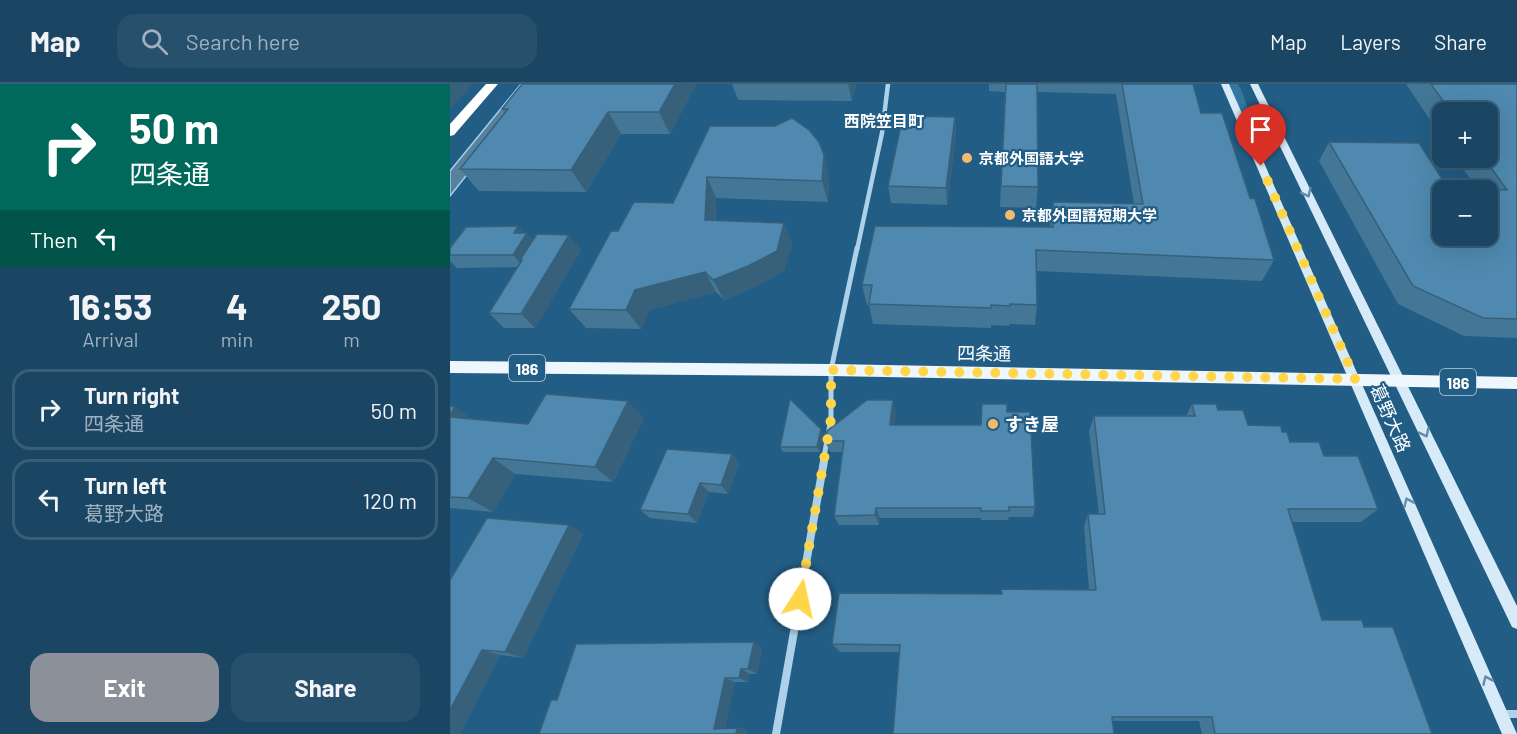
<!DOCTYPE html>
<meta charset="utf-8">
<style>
:root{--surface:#1a4664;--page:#27506d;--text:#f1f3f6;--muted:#9fb1bf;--line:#385e78;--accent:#8c9099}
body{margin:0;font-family:Barlow,"Noto Sans JP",sans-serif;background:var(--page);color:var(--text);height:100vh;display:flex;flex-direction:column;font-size:22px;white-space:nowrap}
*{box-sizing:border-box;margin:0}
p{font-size:20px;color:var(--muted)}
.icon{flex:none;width:33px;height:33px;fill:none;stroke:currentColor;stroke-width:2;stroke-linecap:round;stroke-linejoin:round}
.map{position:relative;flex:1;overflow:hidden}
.drawer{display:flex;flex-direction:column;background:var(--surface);width:450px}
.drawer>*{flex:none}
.hud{background:#00695c;color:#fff;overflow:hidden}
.buttons{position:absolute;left:982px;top:18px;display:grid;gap:12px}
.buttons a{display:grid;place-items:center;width:66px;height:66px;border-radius:12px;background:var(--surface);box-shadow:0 6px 24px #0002,0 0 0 2px var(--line);font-size:30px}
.pin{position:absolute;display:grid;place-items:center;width:51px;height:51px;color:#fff;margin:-62px -26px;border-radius:50% 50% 50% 0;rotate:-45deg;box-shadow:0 0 6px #0007}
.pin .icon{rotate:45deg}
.me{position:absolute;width:66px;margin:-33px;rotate:10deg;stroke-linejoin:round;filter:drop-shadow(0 0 4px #0008)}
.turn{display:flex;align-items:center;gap:21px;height:126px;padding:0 30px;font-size:27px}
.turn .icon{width:78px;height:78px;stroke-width:2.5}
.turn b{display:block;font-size:42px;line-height:51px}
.then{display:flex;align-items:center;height:57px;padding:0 30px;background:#0003;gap:12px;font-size:22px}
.eta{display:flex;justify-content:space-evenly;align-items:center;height:102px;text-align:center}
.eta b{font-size:36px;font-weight:700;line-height:42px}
.button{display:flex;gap:12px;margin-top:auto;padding:12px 30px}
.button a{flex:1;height:69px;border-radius:18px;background:var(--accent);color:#fff;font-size:24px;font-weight:700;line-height:69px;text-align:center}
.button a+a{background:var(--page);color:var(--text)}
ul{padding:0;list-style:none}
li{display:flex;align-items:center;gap:18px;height:81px;margin:0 12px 9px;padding:0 18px;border:3px solid var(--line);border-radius:18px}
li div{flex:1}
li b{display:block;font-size:22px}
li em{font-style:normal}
header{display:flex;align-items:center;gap:36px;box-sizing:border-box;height:84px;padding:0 30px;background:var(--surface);border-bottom:2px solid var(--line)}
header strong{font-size:28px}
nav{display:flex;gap:33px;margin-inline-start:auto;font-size:21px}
.search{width:420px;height:54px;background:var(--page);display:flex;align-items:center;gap:15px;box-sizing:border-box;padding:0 21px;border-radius:18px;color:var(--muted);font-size:22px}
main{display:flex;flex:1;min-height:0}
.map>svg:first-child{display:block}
.green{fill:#3476a1}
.water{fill:#57819c;stroke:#a0ceea;stroke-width:1.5}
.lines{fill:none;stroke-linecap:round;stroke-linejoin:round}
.street-far2{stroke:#acd1e9;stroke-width:4.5}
.street-far1{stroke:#acd1e9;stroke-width:5}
.street{stroke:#acd1e9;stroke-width:8}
.secondary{fill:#d7eaf7;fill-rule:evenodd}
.primary{fill:#eff7fe;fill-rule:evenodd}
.highway{fill:#fff;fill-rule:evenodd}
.wall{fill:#447696}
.shaded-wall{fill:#37607a}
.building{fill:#4f89af;stroke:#37607a;stroke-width:1.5;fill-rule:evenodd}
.oneway{stroke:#618ead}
.route{stroke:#ffd54a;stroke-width:10;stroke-dasharray:0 18}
.poi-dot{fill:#f4b96e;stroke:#225d85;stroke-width:2}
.labels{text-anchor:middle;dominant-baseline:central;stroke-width:4.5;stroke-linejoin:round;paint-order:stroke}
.far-poi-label{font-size:15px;font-weight:bold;fill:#fff;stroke:#225d85;text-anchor:start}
.far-neighbourhood-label{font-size:16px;font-weight:bold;fill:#fff;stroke:#225d85}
.shield{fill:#225d85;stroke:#bdceda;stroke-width:1.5}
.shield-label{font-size:16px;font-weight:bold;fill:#fff}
.street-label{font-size:18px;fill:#fff;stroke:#225d85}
.poi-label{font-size:18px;font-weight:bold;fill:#fff;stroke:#225d85;text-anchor:start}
</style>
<header>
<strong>Map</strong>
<div class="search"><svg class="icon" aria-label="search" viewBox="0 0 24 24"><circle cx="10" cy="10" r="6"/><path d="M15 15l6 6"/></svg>Search here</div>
<nav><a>Map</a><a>Layers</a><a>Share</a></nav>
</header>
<main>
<section class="drawer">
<div class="hud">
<div class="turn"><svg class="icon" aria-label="right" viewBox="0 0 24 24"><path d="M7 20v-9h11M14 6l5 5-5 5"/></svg><div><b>50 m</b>四条通</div></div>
<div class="then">Then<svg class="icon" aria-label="left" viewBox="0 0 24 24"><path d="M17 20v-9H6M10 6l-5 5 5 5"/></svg></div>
</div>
<div class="eta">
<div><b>16:53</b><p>Arrival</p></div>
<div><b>4</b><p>min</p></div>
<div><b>250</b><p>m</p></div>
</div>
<ul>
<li><svg class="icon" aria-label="right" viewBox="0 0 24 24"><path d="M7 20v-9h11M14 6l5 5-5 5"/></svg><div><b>Turn right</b><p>四条通</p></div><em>50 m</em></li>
<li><svg class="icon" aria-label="left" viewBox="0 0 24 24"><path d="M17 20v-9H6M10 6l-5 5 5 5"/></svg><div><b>Turn left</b><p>葛野大路</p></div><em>120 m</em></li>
</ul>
<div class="button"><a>Exit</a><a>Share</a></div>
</section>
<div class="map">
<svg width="1067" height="650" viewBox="0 0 1067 650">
<rect width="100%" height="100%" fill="#225d85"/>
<path class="green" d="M779 0H788L793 10 817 87 814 85Z"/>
<path class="water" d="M71 0H89L0 112V87Z"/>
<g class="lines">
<path class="street-far2" d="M407 166 432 49 438 0"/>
<path class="street-far1" d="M373 378 381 335V286L407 164"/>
<g class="street">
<path d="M1053 630H1067"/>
<path d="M326 650 374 377"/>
</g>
<g class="secondary">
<path d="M771 0H779L1067 650H1052Z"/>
<path d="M800 0H808L1067 522V545L1062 543Z"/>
</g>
<path class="primary" d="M0 277 381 280 1067 293V305L381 292 0 289Z"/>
<path class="highway" d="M36 0H48L4 51 0 52V40Z"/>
</g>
<g class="wall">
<path d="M246 0 220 50H171L136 108 29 107 10 85 55 29 52 25Z"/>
<path d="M282 0H406L402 17 288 16Z"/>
<path d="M539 0H743L751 29 800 114 824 176 812 197 587 187V221L585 241 559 240V242L541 241V244L423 240 419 221H417L412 201 600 143 603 118 684 120 666 10 587 8 588 103 586 124 550 123 555 8 539 7Z"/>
<path d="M956 0H1067V254L1014 252 948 220 869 77 879 58 998 104 1027 105 1006 74H1038V28H993V55Z"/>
<path d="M505 33 506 51 497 121 441 119 438 102Z"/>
<path d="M325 42 379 92 378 118 266 114V137L334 139 342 160 334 187 307 202 274 216 266 208 199 226 191 245 136 244 119 225 168 147 223 119Z"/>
<path d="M68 142 73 149 83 156 131 166 85 244H54L39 229 68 183 7 184 0 177V164Z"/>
<path d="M742 320 768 326 798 341 832 348 840 358 874 372 928 425 911 438H842L872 536 914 543 982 650H752L749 637H663L449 568H390L382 560 551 510 639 506 634 442 638 430H649L639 347 644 332H736Z"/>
<path d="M0 322 22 335 78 340 194 334 163 398 65 390 43 428 0 424Z"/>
<path d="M446 328 444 341H531L557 328 585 423 583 433H559L558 436H531V434H430L429 441H389L384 432 392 368H380L375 357Z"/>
<path d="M371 345 373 350 370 368H333L330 363Z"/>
<path d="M282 370 289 380 278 410 259 408 247 439 200 434 190 426Z"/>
<path d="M119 441 133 450 73 574 50 571 10 650H0V496Z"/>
<path d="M312 564 307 590H300L298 598H285L275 644H287L297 646 296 650H89L107 616Z"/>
</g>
<g class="shaded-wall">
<path d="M0 0H23L0 26Z"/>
<path d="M225 0H246L220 50 209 28Z"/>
<path d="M398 0H406L402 17Z"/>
<path d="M158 28 171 50 136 108 121 86Z"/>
<path d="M505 33 506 51 497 121 496 104Z"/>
<path d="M374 71 379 92 378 118 372 97Z"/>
<path d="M257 93 266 114 265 157 255 136Z"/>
<path d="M334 139 342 160 334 187 307 202 274 216 263 196Z"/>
<path d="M68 142 75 151 77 149 87 161 72 176H70L75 182 74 183 63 171 64 149Z"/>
<path d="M119 151 131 166 85 244 71 230Z"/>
<path d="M255 188 266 208 199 226 191 245 176 226 185 206Z"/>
<path d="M443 316 446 328 443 352 440 341Z"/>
<path d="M178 317 194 334 163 398 145 383Z"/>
<path d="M5 323 28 339 0 334V331Z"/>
<path d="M371 345 373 350 370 368 367 363Z"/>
<path d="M282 370 289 380 278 410 271 401Z"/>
<path d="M43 374 65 390 43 428 18 414Z"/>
<path d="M250 399 259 408 247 439 238 430Z"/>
<path d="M426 424 430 434 429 441 425 431Z"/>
<path d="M119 441 133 450 73 574 55 568Z"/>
<path d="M304 558 312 564 307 590 298 585Z"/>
<path d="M32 566 50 571 10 650H0V626Z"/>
<path d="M291 585 300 590 298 598 289 594Z"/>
<path d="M275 594 285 598 275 647 264 645Z"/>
<path d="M287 644 297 646 296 650H286Z"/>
</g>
<g class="building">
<path d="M72 0H225L209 28H158L121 86 10 85 58 25H52Z"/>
<path d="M556 0H587L588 103 551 102Z"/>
<path d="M672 0H743L751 29H772L800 114 805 115 824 176 586 166 587 221 560 220V222L541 221V224L419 220 422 201H412L425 142 603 143V118L693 120Z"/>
<path d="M981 0H1067V235L1033 234 963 202 879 58 969 59 998 104 1057 106 1034 74H1038V28H1001ZM993 106H1038V152H993Z"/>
<path d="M453 32 505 33 496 104 438 102Z"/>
<path d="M342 34 359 46 369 58 374 71 372 97 257 93 255 136 334 139 327 167 298 182 263 196 255 188 185 206 176 226 119 225 161 147H168L184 118 223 119 260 42H325Z"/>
<path d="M68 142 64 149H77L63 171H0V164L16 143Z"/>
<path d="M87 150 119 151 71 230 39 229 72 176H70Z"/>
<path d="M96 310 178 317 145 383 43 374 18 414 0 413V333L78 340Z"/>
<path d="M340 315 371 345 367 363H330Z"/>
<path d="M417 316H443L440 341H531L532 320H557V328H580L585 423H559V427H531V424H426L425 431 384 432 394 357H375L377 347Z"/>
<path d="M742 320H766L768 326H793L798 341 831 342 832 348H837L840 358H869L874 372H908L928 425H838L872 536H912L914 543H943L982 650H765L762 633H662L664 650H443L450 561 382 560 389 509 552 510 551 505 646 506 638 430H655L644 332H745Z"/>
<path d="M0 322 5 323 0 331Z"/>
<path d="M217 365 282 370 271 401 250 399 238 430 190 426Z"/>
<path d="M37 434 119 441 55 568 32 566 0 626V496Z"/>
<path d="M304 558 298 585H291L289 594H275L264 645 287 644 286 650H89L101 616H107L126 560Z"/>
</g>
<defs><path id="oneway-chevron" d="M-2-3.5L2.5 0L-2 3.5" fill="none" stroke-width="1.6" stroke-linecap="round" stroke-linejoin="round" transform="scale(1.5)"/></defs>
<g class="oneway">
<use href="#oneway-chevron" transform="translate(857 109) rotate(64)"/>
<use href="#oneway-chevron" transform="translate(975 349) rotate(64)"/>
<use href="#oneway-chevron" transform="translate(958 418) rotate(-114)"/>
<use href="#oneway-chevron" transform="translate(1037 596) rotate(-114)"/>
</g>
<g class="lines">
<path class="route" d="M350 515 381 335V286L905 295 811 82"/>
</g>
<g class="poi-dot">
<circle cx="517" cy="74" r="6"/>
<circle cx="560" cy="131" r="6"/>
<circle cx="543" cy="340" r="6"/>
</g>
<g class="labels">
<g class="far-poi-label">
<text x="529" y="74">京都外国語大学</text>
<text x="572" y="131">京都外国語短期大学</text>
</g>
<g class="far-neighbourhood-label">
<text x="434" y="36">西院笠目町</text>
</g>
<g class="shield">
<rect x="59" y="271" width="36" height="26" rx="4.5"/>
<rect x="990" y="285" width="36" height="26" rx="4.5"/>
</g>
<g class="shield-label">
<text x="77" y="284">186</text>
<text x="1008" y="298">186</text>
</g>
<g class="street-label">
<text transform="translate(534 269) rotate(1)">四条通</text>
<text transform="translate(941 334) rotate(66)">葛野大路</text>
</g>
<g class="poi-label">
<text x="555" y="340">すき屋</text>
</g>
</g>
</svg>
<div class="buttons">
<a>+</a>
<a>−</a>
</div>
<div class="pin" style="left:811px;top:82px;background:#d93025"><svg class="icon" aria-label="arrive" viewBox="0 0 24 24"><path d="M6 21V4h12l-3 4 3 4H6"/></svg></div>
<svg class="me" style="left:350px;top:515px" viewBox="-20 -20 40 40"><circle r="19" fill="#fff"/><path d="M0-13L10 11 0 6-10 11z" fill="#ffd54a"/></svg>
</div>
</main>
